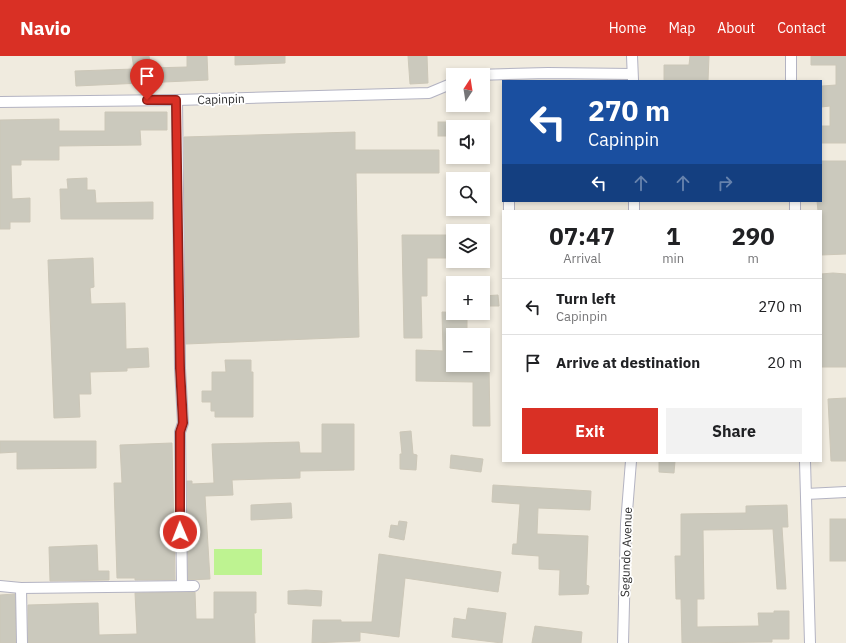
<!DOCTYPE html>
<meta charset="utf-8">
<style>
:root{--surface:#fff;--page:#f2f2f2;--text:#202124;--muted:#757577;--line:#e0e0e0;--accent:#d93025}
body{margin:0;font-family:"IBM Plex Sans",sans-serif;background:var(--page);color:var(--text);height:100vh;display:flex;flex-direction:column;font-size:15px;white-space:nowrap}
*{box-sizing:border-box;margin:0}
p{font-size:13px;color:var(--muted)}
.icon{flex:none;width:22px;height:22px;fill:none;stroke:currentColor;stroke-width:2;stroke-linecap:round;stroke-linejoin:round}
.map{position:relative;flex:1;overflow:hidden}
.panel{position:absolute;left:502px;top:154px;width:320px;height:252px;display:flex;flex-direction:column;background:var(--surface);border-radius:0px;box-shadow:0 2px 6px #0003}
.panel>*{flex:none}
.hud{position:absolute;left:502px;top:24px;width:320px;height:122px;border-radius:0px;box-shadow:0 2px 6px #0003;background:#1a4fa0;color:#fff;overflow:hidden}
.needle{width:26px;rotate:12deg}
.fabs{position:absolute;left:446px;top:12px;display:grid;gap:8px}
.fabs a{display:grid;place-items:center;width:44px;height:44px;border-radius:0px;background:var(--surface);box-shadow:0 2px 6px #0003;font-size:20px}
.pin{position:absolute;display:grid;place-items:center;width:34px;height:34px;color:#fff;margin:-41px -17px;border-radius:50% 50% 50% 0;rotate:-45deg;box-shadow:0 0 4px #0007}
.pin .icon{rotate:45deg}
.me{position:absolute;width:44px;margin:-22px;rotate:359deg;stroke-linejoin:round;filter:drop-shadow(0 0 3px #0008)}
.turn{display:flex;align-items:center;gap:14px;height:84px;padding:0 20px;font-size:18px}
.turn .icon{width:52px;height:52px;stroke-width:2.5}
.turn b{display:block;font-size:28px;line-height:34px}
.lanes{display:flex;align-items:center;height:38px;padding:0 20px;background:#0003;justify-content:center;gap:20px;direction:ltr}
.lanes .off{opacity:.35}
.eta{display:flex;justify-content:space-evenly;align-items:center;height:68px;text-align:center}
.eta b{font-size:24px;font-weight:700;line-height:28px}
.action{display:flex;gap:8px;margin-top:auto;padding:8px 20px}
.action a{flex:1;height:46px;border-radius:0px;background:var(--accent);color:#fff;font-size:16px;font-weight:700;line-height:46px;text-align:center}
.action a+a{background:var(--page);color:var(--text)}
ul{padding:0;list-style:none}
li{display:flex;align-items:center;gap:12px;height:56px;padding:0 20px;border-top:1px solid var(--line)}
li div{flex:1}
li b{display:block;font-size:15px}
li em{font-style:normal}
header{display:flex;align-items:center;gap:24px;box-sizing:border-box;height:56px;padding:0 20px;background:var(--accent);color:#fff}
header strong{font-size:19px}
nav{display:flex;gap:22px;margin-inline-start:auto;font-size:14px}
.map>svg:first-child{display:block}
.pitch{fill:#bef391}
.building{fill:#cbc9bd;stroke:#ccc7b8}
.lines{fill:none;stroke-linecap:round;stroke-linejoin:round}
.street-casing{stroke:#b3b3c2;stroke-width:12}
.street{stroke:#fff;stroke-width:10}
.route-casing{stroke:#8d1f18;stroke-width:10}
.route{stroke:#d93025;stroke-width:7}
.labels{text-anchor:middle;dominant-baseline:central;stroke-width:3.5;stroke-linejoin:round;paint-order:stroke}
.street-label{font-size:12px;fill:#2d2d2d;stroke:#fff}
</style>
<header>
<strong>Navio</strong>
<nav><a>Home</a><a>Map</a><a>About</a><a>Contact</a></nav>
</header>
<div class="map">
<svg width="846" height="587" viewBox="0 0 846 587">
<rect width="100%" height="100%" fill="#f0ebdf"/>
<rect class="pitch" x="214" y="493" width="48" height="26"/>
<g class="building">
<path d="M132 0H149L151 12 187 11V0H207L208 24 76 30 75 15 134 13Z"/>
<path d="M235 0H285V7L235 9Z"/>
<path d="M408 0H427L428 27 410 28Z"/>
<path d="M690 0H709L708 25H664V9H689Z"/>
<path d="M811 0H846V87H821V70H830V50L821 51V35L822 30 836 29V9H811Z"/>
<path d="M105 56H167V74H140L141 89 59 90V104H21V109H11L12 143 30 142V166H10V173H0V64L59 63V75H105Z"/>
<rect x="438" y="66" width="15" height="14"/>
<path d="M355 76V94H439V117H356L359 281 186 288 184 81Z"/>
<path d="M821 105H846V198L821 199V155H818L817 145H821Z"/>
<path d="M87 122V134H95L96 147 153 146V163H61L60 133H68L67 123Z"/>
<path d="M402 179H453V202H427V240H421L422 282H404Z"/>
<path d="M93 202 94 231 90 232 91 248 125 247 126 293 148 292 149 311 127 312V315L90 316 91 338H79L80 361 54 362 48 204Z"/>
<path d="M833 217 846 218V311H821V218Z"/>
<path d="M498 239 499 250H483V240Z"/>
<path d="M442 256 467 257V279H453V309H468V312L489 311 490 370H473V326L416 325V294L443 295Z"/>
<path d="M225 304H251V316H253V361H215V355H211V346H202V335H212V316H226Z"/>
<path d="M846 342V405H831L828 343Z"/>
<path d="M322 368H354V414L300 415V422L232 424 233 439 205 440 210 523 188 524 187 425H192V428L214 427 212 388 299 386 300 397H322Z"/>
<path d="M411 375 413 398 417 399 416 414 400 413V398H402L400 376Z"/>
<path d="M0 385H96V412L17 413V396L0 397Z"/>
<path d="M172 387 175 524H135V522H117L114 427H122L120 389Z"/>
<path d="M451 399 483 403 481 416 450 412Z"/>
<path d="M659 405H675L674 417 659 416Z"/>
<path d="M493 429 591 435 590 454 538 452 537 478 588 480 586 529 589 530 588 538 559 539 560 514 539 513V500L512 498 513 488H517L520 448 492 446Z"/>
<path d="M291 447 292 462 251 464V449Z"/>
<path d="M787 449 788 471H782L786 533H777L773 473 703 474 704 543H697V571L759 570 758 557H774V555H789V583H772V586L682 587 681 543H676L675 500H681V458L746 457V450Z"/>
<rect x="830" y="463" width="16" height="42"/>
<path d="M399 465 407 466 404 484 389 481 391 469 398 470Z"/>
<path d="M97 489 98 515H109V524L50 525 49 491Z"/>
<path d="M379 498 501 516 498 536 405 522 399 581 360 576V585L312 587 313 564H341V566H372Z"/>
<path d="M306 534 322 535 321 550 288 548V535Z"/>
<path d="M195 536 196 563H214V536H256V557H254L255 587H28V549L98 547 99 579 137 578 135 537Z"/>
<path d="M15 538 16 587H0V539Z"/>
<path d="M468 552 506 557 502 587 452 581 454 562 466 564Z"/>
<path d="M535 570 582 576 581 587H532Z"/>
</g>
<g class="lines">
<g class="street-casing">
<g id="street">
<path d="M632 0 633 24"/>
<path d="M791 0V25"/>
<path d="M476 19 548 17 632 18"/>
<path d="M177 44 180 312 183 367 180 376 182 530"/>
<path d="M0 46 177 44 429 37 453 27"/>
<path d="M509 145V155"/>
<path d="M795 145V155"/>
<path d="M634 155V145"/>
<path d="M805 405 810 587"/>
<path d="M806 438 846 436"/>
<path d="M0 530 21 532 194 530"/>
<path d="M21 532 22 587"/>
<path d="M623 587 626 468 631 405"/>
</g>
</g>
<use href="#street" class="street"/>
</g>
<g class="lines">
<g class="route-casing">
<path id="route" d="M147 44H176L180 312 183 367 180 376V476"/>
</g>
<use href="#route" class="route"/>
</g>
<g class="labels">
<g class="street-label">
<text transform="translate(221 43) rotate(-2)">Capinpin</text>
<text transform="translate(626 496) rotate(-88)">Segundo Avenue</text>
</g>
</g>
</svg>
<div class="fabs">
<a><svg class="needle" viewBox="-14 -14 28 28"><path d="M0-13l5 13h-10z" fill="#e53935"/><path d="M0 13l5-13h-10z" fill="#757577"/></svg></a>
<a><svg class="icon" aria-label="sound" viewBox="0 0 24 24"><path d="M4 9h4l5-4v14l-5-4H4zM17 9q2 3 0 6"/></svg></a>
<a><svg class="icon" aria-label="search" viewBox="0 0 24 24"><circle cx="10" cy="10" r="6"/><path d="M15 15l6 6"/></svg></a>
<a><svg class="icon" aria-label="layers" viewBox="0 0 24 24"><path d="M12 4l9 5-9 5-9-5zM3 14l9 5 9-5"/></svg></a>
<a>+</a>
<a>−</a>
</div>
<div class="pin" style="left:147px;top:44px;background:#d93025"><svg class="icon" aria-label="arrive" viewBox="0 0 24 24"><path d="M6 21V4h12l-3 4 3 4H6"/></svg></div>
<svg class="me" style="left:180px;top:476px" viewBox="-20 -20 40 40"><circle r="17" fill="#d93025" stroke="#fff" stroke-width="3"/><path d="M0-11L8 9 0 5-8 9z" fill="#fff"/></svg>
<div class="hud">
<div class="turn"><svg class="icon" aria-label="left" viewBox="0 0 24 24"><path d="M17 20v-9H6M10 6l-5 5 5 5"/></svg><div><b>270 m</b>Capinpin</div></div>
<div class="lanes"><svg class="icon" aria-label="left" viewBox="0 0 24 24"><path d="M17 20v-9H6M10 6l-5 5 5 5"/></svg><svg class="icon off" aria-label="ahead" viewBox="0 0 24 24"><path d="M12 20V5M6 11l6-6 6 6"/></svg><svg class="icon off" aria-label="ahead" viewBox="0 0 24 24"><path d="M12 20V5M6 11l6-6 6 6"/></svg><svg class="icon off" aria-label="right" viewBox="0 0 24 24"><path d="M7 20v-9h11M14 6l5 5-5 5"/></svg></div>
</div>
<section class="panel">
<div class="eta">
<div><b>07:47</b><p>Arrival</p></div>
<div><b>1</b><p>min</p></div>
<div><b>290</b><p>m</p></div>
</div>
<ul>
<li><svg class="icon" aria-label="left" viewBox="0 0 24 24"><path d="M17 20v-9H6M10 6l-5 5 5 5"/></svg><div><b>Turn left</b><p>Capinpin</p></div><em>270 m</em></li>
<li><svg class="icon" aria-label="arrive" viewBox="0 0 24 24"><path d="M6 21V4h12l-3 4 3 4H6"/></svg><div><b>Arrive at destination</b></div><em>20 m</em></li>
</ul>
<div class="action"><a>Exit</a><a>Share</a></div>
</section>
</div>
